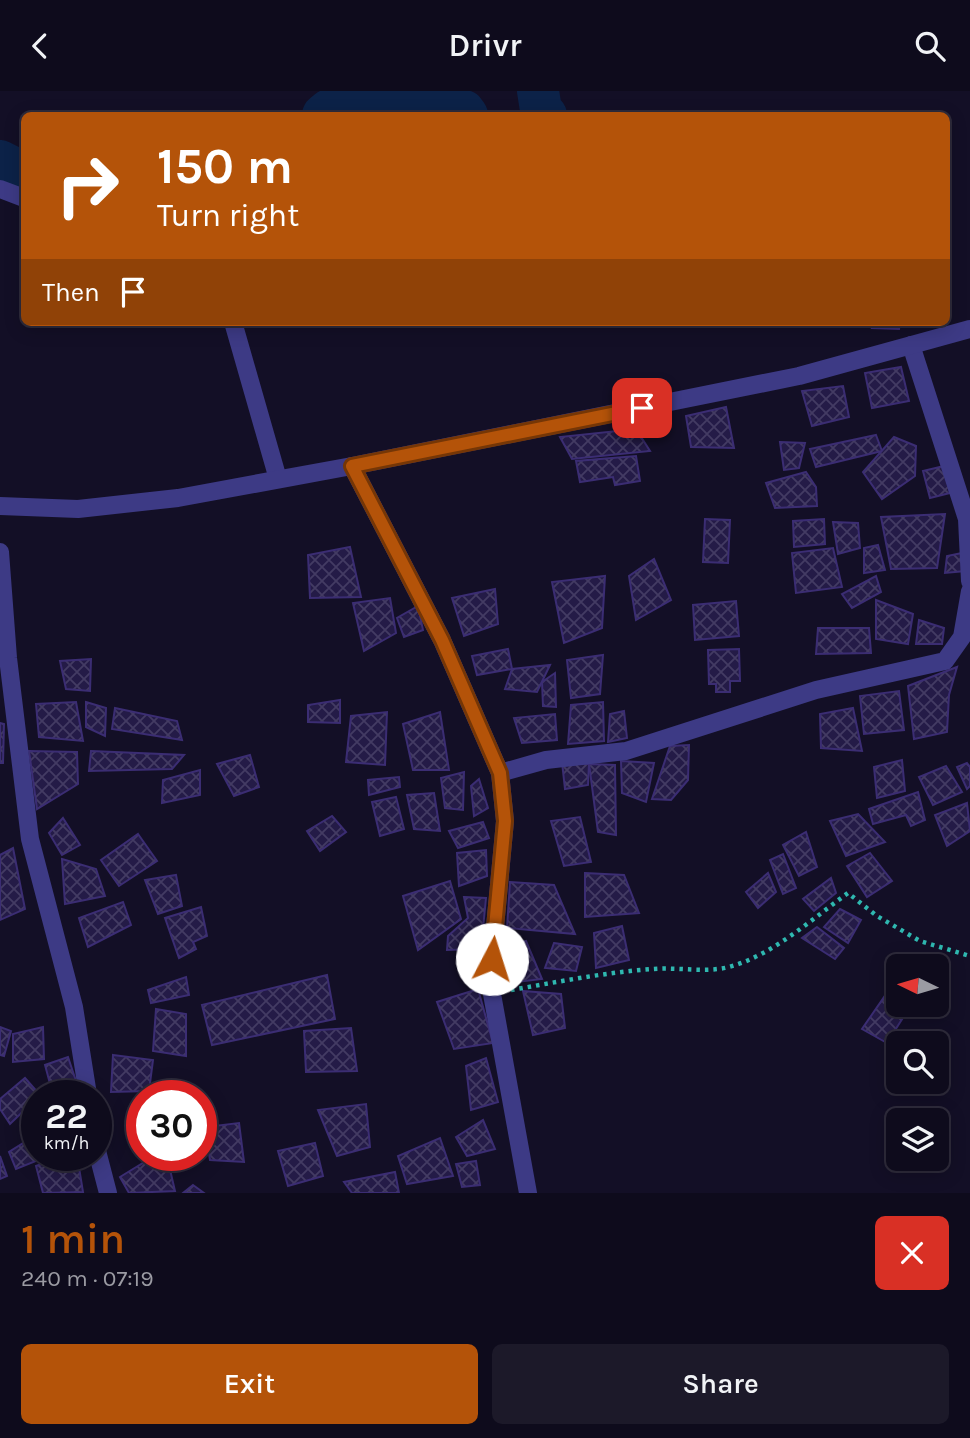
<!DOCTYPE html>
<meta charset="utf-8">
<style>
:root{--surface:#0e0b1c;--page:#1c1929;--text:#f1f3f6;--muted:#9b9ba3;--line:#2e2b3b;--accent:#b45309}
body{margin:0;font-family:Karla,sans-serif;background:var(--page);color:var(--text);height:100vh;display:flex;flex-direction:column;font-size:26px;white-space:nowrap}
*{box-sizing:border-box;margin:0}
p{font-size:23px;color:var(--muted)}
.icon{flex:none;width:38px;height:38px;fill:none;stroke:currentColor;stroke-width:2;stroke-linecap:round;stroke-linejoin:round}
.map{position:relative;height:1102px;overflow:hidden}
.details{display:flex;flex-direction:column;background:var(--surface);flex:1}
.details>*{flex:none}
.banner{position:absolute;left:21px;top:21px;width:929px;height:214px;border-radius:10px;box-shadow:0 4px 18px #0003,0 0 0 2px var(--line);background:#b45309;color:#fff;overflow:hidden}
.needle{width:46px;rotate:275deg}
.tools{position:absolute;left:886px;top:863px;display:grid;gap:14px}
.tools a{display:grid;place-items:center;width:63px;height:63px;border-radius:10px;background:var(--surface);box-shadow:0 4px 18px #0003,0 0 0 2px var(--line);font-size:35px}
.speed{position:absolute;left:21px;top:989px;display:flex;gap:14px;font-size:35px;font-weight:700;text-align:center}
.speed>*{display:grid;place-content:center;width:91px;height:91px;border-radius:50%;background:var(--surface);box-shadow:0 4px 18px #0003,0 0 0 2px var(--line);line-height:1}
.speed small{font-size:18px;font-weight:400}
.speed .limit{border:10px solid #d22;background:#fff;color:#111}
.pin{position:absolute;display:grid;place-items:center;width:60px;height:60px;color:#fff;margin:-30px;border-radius:14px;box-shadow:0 4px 10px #0006}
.me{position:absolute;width:77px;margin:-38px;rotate:5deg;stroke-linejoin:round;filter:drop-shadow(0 0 5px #0008)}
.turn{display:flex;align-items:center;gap:24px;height:147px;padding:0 21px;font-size:32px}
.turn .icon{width:91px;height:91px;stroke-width:2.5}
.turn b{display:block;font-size:49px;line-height:60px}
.then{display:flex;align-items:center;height:66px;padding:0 21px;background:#0003;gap:14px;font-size:26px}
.round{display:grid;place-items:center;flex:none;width:74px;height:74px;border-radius:10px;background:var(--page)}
.headline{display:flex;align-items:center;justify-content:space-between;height:119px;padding:0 21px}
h1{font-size:42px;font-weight:600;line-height:52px;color:var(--accent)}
.action{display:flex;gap:14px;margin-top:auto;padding:14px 21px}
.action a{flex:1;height:80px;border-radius:10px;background:var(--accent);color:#fff;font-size:28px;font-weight:600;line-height:80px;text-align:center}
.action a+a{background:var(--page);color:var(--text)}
header{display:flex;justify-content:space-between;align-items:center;height:91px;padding:0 21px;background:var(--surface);font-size:32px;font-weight:600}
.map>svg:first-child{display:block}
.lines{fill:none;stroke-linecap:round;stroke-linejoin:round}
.river{stroke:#0c2248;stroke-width:42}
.building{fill:url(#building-cross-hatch);stroke:#3b2d73;stroke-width:2}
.path{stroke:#2fb8b0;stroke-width:4.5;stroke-dasharray:3.5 5;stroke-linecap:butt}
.minor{stroke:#3d3a85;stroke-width:18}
.route-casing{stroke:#753606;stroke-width:18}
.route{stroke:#b45309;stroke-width:12}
</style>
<header><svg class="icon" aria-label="back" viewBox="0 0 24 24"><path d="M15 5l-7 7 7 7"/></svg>Drivr<svg class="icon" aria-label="search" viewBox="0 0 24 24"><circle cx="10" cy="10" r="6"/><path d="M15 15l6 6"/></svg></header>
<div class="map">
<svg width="970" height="1102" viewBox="0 0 970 1102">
<defs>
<pattern id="building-cross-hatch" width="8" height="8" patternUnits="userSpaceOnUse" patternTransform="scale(1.75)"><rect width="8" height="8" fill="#241b47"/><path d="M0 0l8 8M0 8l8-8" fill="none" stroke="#433b63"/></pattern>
</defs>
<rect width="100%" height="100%" fill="#130f26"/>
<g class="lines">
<g class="river">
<path d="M538 0 541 19 546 24"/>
<path d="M323 24 329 19 429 7 464 20 467 24"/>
<path d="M0 70 24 82"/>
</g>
</g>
<g class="building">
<path d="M874 231H900L899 238 872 237Z"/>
<path d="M909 231H937L938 232 909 235Z"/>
<path d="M901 276 909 310 872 317 865 282Z"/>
<path d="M843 295 849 326 812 335 802 300Z"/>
<path d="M726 316 734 357 691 356 686 325Z"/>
<path d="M636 338 650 360 572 368 560 346Z"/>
<path d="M876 344 882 360 816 376 810 358Z"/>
<path d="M894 346 916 355 915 385 882 408 863 381Z"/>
<path d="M780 351 805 352 799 377 784 379Z"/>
<path d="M636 365 640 390 615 394 613 386 580 391 576 370Z"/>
<path d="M944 375 950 402 930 407 923 380Z"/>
<path d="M806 381 816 396 817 415 775 417 766 392Z"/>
<path d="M945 423 937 477 891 478 881 426Z"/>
<path d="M705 428 730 429 728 472 703 471Z"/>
<path d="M824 428 825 453 794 456 793 430Z"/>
<path d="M833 431 858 432 860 457 838 463Z"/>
<path d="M878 454 885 479 864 482V457Z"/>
<path d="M350 456 361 506 310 507 308 464Z"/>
<path d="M833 457 842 496 796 502 792 462Z"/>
<path d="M962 462 965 480 945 482 947 465Z"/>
<path d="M654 468 671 509 636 529 629 485Z"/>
<path d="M605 485 602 537 564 552 552 491Z"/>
<path d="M876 485 881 501 852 517 842 503Z"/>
<path d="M495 498 498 533 464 545 452 507Z"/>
<path d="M390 507 396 542 364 560 353 512Z"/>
<path d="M876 509 913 523 908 553 876 548Z"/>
<path d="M736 510 739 545 695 549 693 514Z"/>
<path d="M418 515 423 539 404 546 397 527Z"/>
<path d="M919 529 944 537 942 553H916Z"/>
<path d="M818 537H869L871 562 816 563Z"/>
<path d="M508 558 512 578 477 584 472 565Z"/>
<path d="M739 558 740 590H730V601H716V593H709L708 559Z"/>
<path d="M603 564 600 603 571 607 567 569Z"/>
<path d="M91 568 90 600 66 598 60 570Z"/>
<path d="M550 574 537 601 505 598 512 578Z"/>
<path d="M957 576 949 604 947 641 914 648 908 595Z"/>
<path d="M555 582 556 616 543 615 542 591Z"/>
<path d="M899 600 904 639 864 643 860 605Z"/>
<path d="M340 609V632L308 631V614Z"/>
<path d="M76 611 83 650 39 646 36 613Z"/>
<path d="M86 611 106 617 105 645 86 636Z"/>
<path d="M603 611 604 650 568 653 571 614Z"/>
<path d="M115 617 177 630 182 649 112 638Z"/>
<path d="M853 617 862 660 821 657 820 623Z"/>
<path d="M624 620 627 647 608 651 610 623Z"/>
<path d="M387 621 385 674 346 671 351 625Z"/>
<path d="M440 621 449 679H413L403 633Z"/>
<path d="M555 623 557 649 522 652 514 627Z"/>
<path d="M0 632 4 633 3 672H0Z"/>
<path d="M689 654 688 689 671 709 652 708 670 655Z"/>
<path d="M29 660 77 661 78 693 37 718Z"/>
<path d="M91 660 184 664 172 678 89 680Z"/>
<path d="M250 664 259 696 234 705 217 673Z"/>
<path d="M902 669 905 700 877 707 874 676Z"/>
<path d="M621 670 654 672 646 711 622 702Z"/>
<path d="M562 671 589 673 588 694 565 698Z"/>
<path d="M967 672 970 676V695L967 698 957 676Z"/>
<path d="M589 673 615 674 616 744 598 741Z"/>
<path d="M946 675 962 701 933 714 919 686Z"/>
<path d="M200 679V704L162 712 163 689Z"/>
<path d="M464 681 463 719 445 717 441 687Z"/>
<path d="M399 686 400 696 369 704 368 689Z"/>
<path d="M479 688 488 717 474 725 471 695Z"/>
<path d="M918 701 925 729 911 735 906 724 873 733 869 718Z"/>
<path d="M434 702 440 740 414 738 407 704Z"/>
<path d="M396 706 404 738 380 745 372 711Z"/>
<path d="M967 712 970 740 947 755 935 724Z"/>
<path d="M858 723 885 751 846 765 830 730Z"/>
<path d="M332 725 346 741 320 760 307 740Z"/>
<path d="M580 726 591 771 564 775 551 730Z"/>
<path d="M63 727 80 754 62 764 49 742Z"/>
<path d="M483 731 489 747 458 757 449 740Z"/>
<path d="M806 741 817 776 799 785 783 754Z"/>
<path d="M138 743 157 770 119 795 101 769Z"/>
<path d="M13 757 25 818 0 829V764Z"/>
<path d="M486 759 487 785 459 795 457 762Z"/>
<path d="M870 762 892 790 867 806 847 775Z"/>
<path d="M783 763 796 797 783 803 770 769Z"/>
<path d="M62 768 96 778 105 805 65 813Z"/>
<path d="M585 782 624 784 639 822 585 826Z"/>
<path d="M768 782 776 801 758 817 746 801Z"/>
<path d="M176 784 182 815 158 823 145 789Z"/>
<path d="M831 787 836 802 814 820 803 808Z"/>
<path d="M450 790 461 828 418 859 403 805Z"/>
<path d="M510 791 554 794 575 843 507 837Z"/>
<path d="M464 806 486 807 481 858 447 859 448 845 468 827Z"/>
<path d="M123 811 131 834 88 856 79 827Z"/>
<path d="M201 816 207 845 193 851 196 858 179 867 165 827Z"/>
<path d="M840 818 861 829 848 852 824 836Z"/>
<path d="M622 835 629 869 596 877 594 842Z"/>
<path d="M817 836 844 857 835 868 802 847Z"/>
<path d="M526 850 542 888 500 893 498 857Z"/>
<path d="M554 852 582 856 576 880 545 877Z"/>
<path d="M327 884 335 928 212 954 202 914Z"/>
<path d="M186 886 189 904 151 912 148 899Z"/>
<path d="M891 896 898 901V914H911L887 952 862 938Z"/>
<path d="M478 898 493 952 454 958 437 911Z"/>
<path d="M523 900 561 903 565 937 533 944Z"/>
<path d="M156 918 186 923V965L153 960Z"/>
<path d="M0 936 11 940 4 965 0 964Z"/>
<path d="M43 936 44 968 13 971V943Z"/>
<path d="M351 937 357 980 306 981 304 940Z"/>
<path d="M113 964 153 969 149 1000 111 1001Z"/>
<path d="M68 966 76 990 53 1004 45 974Z"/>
<path d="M486 967 498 1011 471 1019 466 975Z"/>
<path d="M25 987 40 1004H37V1007L10 1033 0 1018V1008Z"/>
<path d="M199 998 200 1004H180Z"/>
<path d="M366 1013 370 1056 337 1065 318 1019Z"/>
<path d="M483 1029 495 1058 467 1065 456 1046Z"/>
<path d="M239 1032 244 1071 210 1069 205 1036Z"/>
<path d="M36 1044 37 1064H40L41 1068 16 1078 9 1061Z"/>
<path d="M440 1047 453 1085 407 1093 398 1065Z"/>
<path d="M315 1052 323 1085 288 1095 278 1060Z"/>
<path d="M69 1064H77L83 1101 43 1102 36 1075Z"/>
<path d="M156 1064 168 1070 175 1100 129 1102 120 1086Z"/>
<path d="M0 1065 7 1085 0 1088Z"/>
<path d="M476 1070 480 1094 462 1096 456 1073Z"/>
<path d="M395 1081 399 1102H352L344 1091Z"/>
<path d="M193 1094 204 1102H183Z"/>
</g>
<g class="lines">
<path class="path" d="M511 899C558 891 606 881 654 878 679 876 705 882 729 876 773 864 812 828 848 802L877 825 920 850 970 865"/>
<g class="minor">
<path d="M0 98 24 107"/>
<path d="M233 231 278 388"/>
<path d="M911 254 967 428 970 490"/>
<path d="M352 375 442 549 500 682 505 730 492 868V903L528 1102"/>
<path d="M0 415 78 418 178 407 352 375 799 285 970 238"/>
<path d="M0 461 8 567 30 748 74 916 88 1004"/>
<path d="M500 682 546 669 626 660 816 599 945 570 962 546 970 500"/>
<path d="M96 1056 108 1102"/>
</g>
</g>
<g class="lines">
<g class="route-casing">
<path id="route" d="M492 868 505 730 500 682 442 549 352 375 642 317"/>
</g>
<use href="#route" class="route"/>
</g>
</svg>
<div class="tools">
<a><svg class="needle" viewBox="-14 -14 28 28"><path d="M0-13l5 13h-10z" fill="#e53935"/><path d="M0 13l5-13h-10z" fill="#9b9ba3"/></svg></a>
<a><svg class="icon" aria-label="search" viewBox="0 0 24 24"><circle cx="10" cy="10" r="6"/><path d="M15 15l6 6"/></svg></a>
<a><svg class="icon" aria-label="layers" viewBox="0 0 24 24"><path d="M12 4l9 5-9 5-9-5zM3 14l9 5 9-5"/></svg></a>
</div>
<div class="speed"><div>22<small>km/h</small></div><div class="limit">30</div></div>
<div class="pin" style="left:642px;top:317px;background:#d93025"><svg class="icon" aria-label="arrive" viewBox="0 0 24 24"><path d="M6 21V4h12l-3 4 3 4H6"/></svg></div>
<svg class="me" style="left:492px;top:868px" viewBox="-20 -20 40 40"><circle r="19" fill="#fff"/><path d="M0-13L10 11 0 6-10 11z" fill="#b45309"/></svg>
<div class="banner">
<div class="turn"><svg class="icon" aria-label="right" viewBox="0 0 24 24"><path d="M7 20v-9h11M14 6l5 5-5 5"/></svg><div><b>150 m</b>Turn right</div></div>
<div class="then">Then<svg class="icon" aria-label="arrive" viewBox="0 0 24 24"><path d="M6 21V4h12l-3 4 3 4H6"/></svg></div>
</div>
</div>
<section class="details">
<div class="headline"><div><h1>1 min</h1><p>240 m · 07:19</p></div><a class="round" style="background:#d93025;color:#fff"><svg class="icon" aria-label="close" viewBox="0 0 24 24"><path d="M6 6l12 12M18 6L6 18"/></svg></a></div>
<div class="action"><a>Exit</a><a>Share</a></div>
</section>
